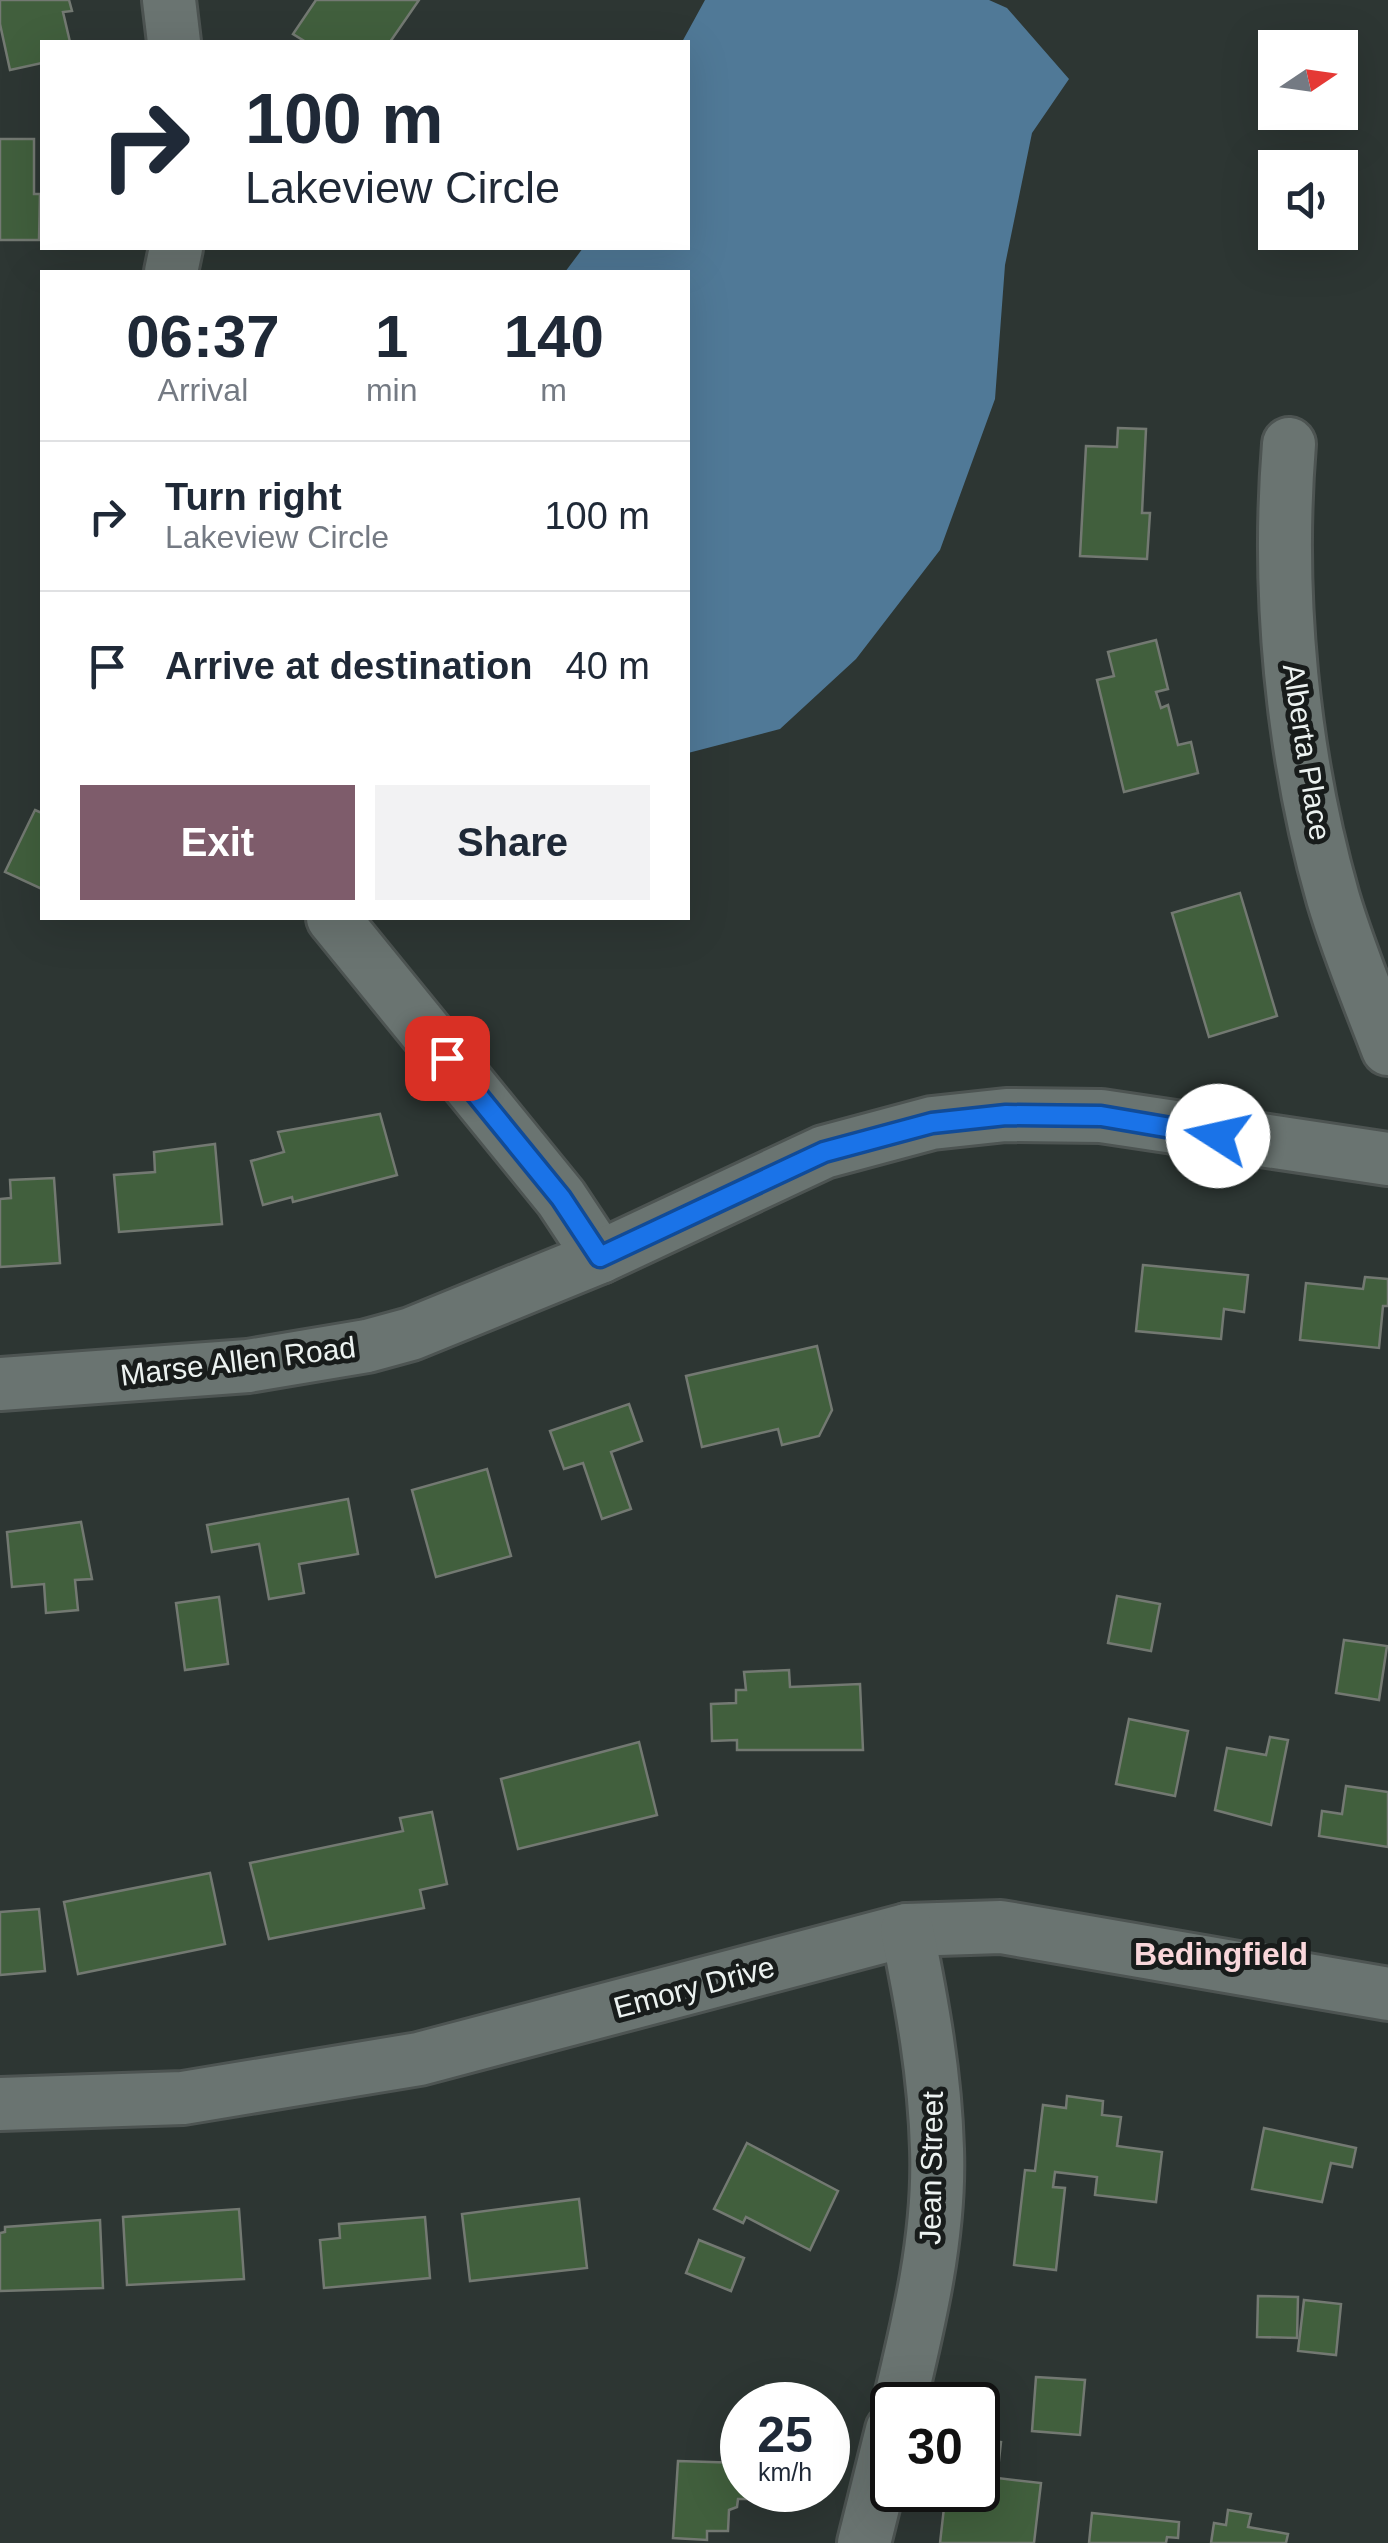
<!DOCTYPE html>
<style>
:root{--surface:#fff;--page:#f2f2f3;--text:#1f2937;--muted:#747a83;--line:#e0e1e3;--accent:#7e5c6b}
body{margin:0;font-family:Arial,sans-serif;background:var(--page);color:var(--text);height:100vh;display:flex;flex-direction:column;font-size:38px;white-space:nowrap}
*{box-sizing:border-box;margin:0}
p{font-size:32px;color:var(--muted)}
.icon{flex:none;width:55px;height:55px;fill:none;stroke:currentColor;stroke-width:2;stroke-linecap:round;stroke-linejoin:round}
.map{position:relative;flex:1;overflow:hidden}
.drawer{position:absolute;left:40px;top:270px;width:650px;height:650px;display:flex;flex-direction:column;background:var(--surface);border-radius:0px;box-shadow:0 10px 40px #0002}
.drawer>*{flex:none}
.banner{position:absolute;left:40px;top:40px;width:650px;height:210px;border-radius:0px;box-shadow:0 10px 40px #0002;background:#fff;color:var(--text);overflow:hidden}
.needle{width:65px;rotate:77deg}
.fabs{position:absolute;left:1258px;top:30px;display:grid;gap:20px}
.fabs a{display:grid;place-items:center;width:100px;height:100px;border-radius:0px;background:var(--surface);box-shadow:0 10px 40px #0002;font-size:50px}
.speed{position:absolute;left:720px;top:2382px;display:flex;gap:20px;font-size:50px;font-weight:700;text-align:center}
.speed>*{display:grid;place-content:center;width:130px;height:130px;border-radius:50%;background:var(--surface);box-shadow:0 10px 40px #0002;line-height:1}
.speed small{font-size:25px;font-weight:400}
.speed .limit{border:5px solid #111;border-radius:15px;background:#fff;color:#111}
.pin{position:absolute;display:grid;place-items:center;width:85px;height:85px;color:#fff;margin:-42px;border-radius:20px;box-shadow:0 5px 15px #0006}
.me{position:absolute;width:110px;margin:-55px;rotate:280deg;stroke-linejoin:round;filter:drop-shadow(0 0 8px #0008)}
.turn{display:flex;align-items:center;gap:35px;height:210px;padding:0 40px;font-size:45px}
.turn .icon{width:130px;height:130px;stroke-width:2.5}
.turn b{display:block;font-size:70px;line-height:85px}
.eta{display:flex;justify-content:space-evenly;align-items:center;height:170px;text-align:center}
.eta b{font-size:60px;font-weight:800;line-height:70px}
.primary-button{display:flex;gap:20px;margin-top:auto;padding:20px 40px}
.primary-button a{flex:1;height:115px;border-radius:0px;background:var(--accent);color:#fff;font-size:40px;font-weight:800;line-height:115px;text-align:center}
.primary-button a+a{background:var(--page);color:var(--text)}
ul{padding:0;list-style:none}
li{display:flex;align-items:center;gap:30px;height:150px;padding:0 40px;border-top:2px solid var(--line)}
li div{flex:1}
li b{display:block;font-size:38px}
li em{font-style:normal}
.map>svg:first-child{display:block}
.water{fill:#507997}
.building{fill:#415f3d;stroke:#737972;stroke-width:2.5}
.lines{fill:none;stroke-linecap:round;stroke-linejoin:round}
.minor-casing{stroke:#4d5452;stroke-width:58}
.minor{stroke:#6a7471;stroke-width:52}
.route-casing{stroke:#114b97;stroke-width:25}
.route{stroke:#1a73e8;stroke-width:18}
.labels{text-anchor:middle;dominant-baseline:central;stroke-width:10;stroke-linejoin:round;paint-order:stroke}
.street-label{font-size:30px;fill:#ecf2f0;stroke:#181c1b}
.neighbourhood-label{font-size:32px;font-weight:bold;fill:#f9d6da;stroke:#181c1b}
</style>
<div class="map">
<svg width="1388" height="2543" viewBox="0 0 1388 2543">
<rect width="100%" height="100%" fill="#2d3633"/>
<path class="water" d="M705 0H989L1007 8 1069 79 1032 133 1005 265 995 399 940 550 856 659 780 729 688 753V272H565L583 248H688V42H682Z"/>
<g class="building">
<path d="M0 0H69L72 11 63 12 70 42H42V63L10 70 0 24Z"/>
<path d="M316 0H419L390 42H306L293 34Z"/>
<path d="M0 139H34V194H40L39 240H0Z"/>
<path d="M1118 428 1146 429 1142 513H1150L1147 559 1080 556 1086 446 1117 447Z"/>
<path d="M1156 640 1168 689 1156 692 1161 708 1168 705 1178 745 1191 742 1198 773 1124 792 1097 680 1114 676 1108 652Z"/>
<path d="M35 810 42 813V889L5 872Z"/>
<path d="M1240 893 1277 1016 1209 1037 1172 913Z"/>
<path d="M380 1114 397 1175 293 1202 292 1197 263 1205 251 1161 284 1152 278 1132Z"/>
<path d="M215 1144 222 1224 119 1232 114 1175 155 1172 154 1152Z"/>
<path d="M54 1178 60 1263 0 1267V1199L11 1198 10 1180Z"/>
<path d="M1143 1265 1248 1275 1244 1312 1224 1309 1221 1339 1136 1331Z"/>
<path d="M1365 1277 1388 1279V1306H1383L1379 1348 1300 1340 1306 1283 1363 1289Z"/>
<path d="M817 1346 832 1410 819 1436 782 1445 778 1429 702 1447 686 1376Z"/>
<path d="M629 1404 642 1441 611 1452 631 1509 602 1519 583 1463 564 1469 550 1431Z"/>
<path d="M487 1469 511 1556 436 1577 412 1490Z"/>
<path d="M348 1499 358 1554 299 1564 304 1593 269 1599 259 1544 212 1552 207 1525Z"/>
<path d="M81 1522 92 1579 75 1580 78 1610 46 1613 44 1584 12 1587 7 1532Z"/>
<path d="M1117 1596 1160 1604 1151 1651 1108 1643Z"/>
<path d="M219 1597 228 1664 185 1670 176 1603Z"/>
<path d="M1344 1640 1387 1646 1379 1700 1336 1693Z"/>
<path d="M789 1670 790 1687 860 1684 863 1750H737V1740L712 1741 711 1704 736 1703V1690H746L744 1672Z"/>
<path d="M1129 1719 1188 1731 1175 1796 1116 1784Z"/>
<path d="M1270 1737 1288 1740 1271 1825 1215 1810 1227 1748 1266 1755Z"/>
<path d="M639 1742 657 1815 518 1849 501 1779Z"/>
<path d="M1346 1786 1388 1792V1847L1319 1836 1322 1811 1342 1814Z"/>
<path d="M432 1812 447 1884 420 1890 424 1908 269 1939 250 1863 403 1831 400 1818Z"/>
<path d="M210 1873 225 1944 78 1974 64 1902Z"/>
<path d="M39 1909 45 1971 0 1975V1912Z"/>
<path d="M1067 2096 1103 2101 1102 2115 1121 2117 1117 2146 1162 2152 1156 2202 1095 2195 1097 2177 1055 2172 1053 2187 1065 2188 1056 2270 1014 2265 1025 2170 1035 2171 1043 2105 1066 2108Z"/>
<path d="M1264 2128 1356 2148 1352 2167 1331 2163 1322 2202 1252 2189Z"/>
<path d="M747 2143 838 2191 810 2250 746 2217 743 2223 714 2209Z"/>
<path d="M579 2199 587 2268 470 2281 462 2214Z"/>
<path d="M239 2209 244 2279 127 2285 123 2217Z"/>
<path d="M425 2217 430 2278 324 2288 320 2240 340 2238 339 2224Z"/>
<path d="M100 2220 103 2288 0 2291V2233L5 2232V2227Z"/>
<path d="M699 2240 744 2258 731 2291 686 2273Z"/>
<path d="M1258 2296 1298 2297 1297 2338 1257 2337Z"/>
<path d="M1304 2300 1341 2304 1336 2355 1298 2351Z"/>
<path d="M1036 2377 1085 2380 1080 2435 1032 2431Z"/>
<path d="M978 2439 1001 2442 997 2478 1041 2483 1034 2543H940L946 2490H978Z"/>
<path d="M678 2461 742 2463V2490H749L748 2499H738L737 2507 729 2510 728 2531H707V2540L673 2538Z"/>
<path d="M1228 2510 1251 2514 1248 2527 1288 2534 1286 2543H1211L1214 2523 1226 2525Z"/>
<path d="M1092 2513 1179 2522 1178 2538 1167 2537 1166 2543H1089Z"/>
</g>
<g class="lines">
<g class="minor-casing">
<g id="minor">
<path d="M169 0 174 42"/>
<path d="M171 272 176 248"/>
<path d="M1289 444C1277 594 1292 754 1333 898 1348 949 1369 999 1388 1049"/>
<path d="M333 918 561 1198 600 1257"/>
<path d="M0 1384 248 1366 367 1346 411 1334 600 1257 824 1152 932 1123 1006 1115 1101 1116 1388 1159"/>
<path d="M0 2104 183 2098 419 2059 907 1930 1001 1927 1388 1994"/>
<path d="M899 2405C919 2322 940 2235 937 2149 935 2075 922 2003 907 1930"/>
<path d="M864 2543 892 2430"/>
</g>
</g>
<use href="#minor" class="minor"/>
</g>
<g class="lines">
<g class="route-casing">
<path id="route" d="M447 1058 561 1198 600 1257 824 1152 932 1123 1006 1115 1101 1116 1218 1136"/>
</g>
<use href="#route" class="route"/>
</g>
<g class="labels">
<g class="street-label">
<text transform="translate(1307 752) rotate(81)">Alberta Place</text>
<text transform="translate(238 1361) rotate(-7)">Marse Allen Road</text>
<text transform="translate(694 1987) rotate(-15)">Emory Drive</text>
<text transform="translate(931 2168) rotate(-89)">Jean Street</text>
</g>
<g class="neighbourhood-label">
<text x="1221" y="1954">Bedingfield</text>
</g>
</g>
</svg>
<div class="fabs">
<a><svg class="needle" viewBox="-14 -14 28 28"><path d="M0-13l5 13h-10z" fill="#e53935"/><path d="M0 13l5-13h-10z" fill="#747a83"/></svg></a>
<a><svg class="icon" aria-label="sound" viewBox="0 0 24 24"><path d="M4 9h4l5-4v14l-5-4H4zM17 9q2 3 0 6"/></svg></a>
</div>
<div class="speed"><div>25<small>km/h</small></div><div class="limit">30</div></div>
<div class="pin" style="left:447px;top:1058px;background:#d93025"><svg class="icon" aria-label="arrive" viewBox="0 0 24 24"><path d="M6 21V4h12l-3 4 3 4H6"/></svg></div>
<svg class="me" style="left:1218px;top:1136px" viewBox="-20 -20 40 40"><circle r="19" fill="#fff"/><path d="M0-13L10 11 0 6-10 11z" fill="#1a73e8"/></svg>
<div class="banner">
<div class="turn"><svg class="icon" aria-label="right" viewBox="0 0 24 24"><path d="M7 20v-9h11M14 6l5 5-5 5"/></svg><div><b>100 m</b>Lakeview Circle</div></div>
</div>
<section class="drawer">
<div class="eta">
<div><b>06:37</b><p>Arrival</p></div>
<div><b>1</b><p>min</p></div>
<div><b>140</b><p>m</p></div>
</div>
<ul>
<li><svg class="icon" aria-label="right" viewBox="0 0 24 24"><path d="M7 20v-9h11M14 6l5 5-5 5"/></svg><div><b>Turn right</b><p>Lakeview Circle</p></div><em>100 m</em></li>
<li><svg class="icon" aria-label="arrive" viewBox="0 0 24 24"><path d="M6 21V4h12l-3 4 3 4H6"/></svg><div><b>Arrive at destination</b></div><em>40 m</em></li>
</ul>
<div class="primary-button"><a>Exit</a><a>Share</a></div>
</section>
</div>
